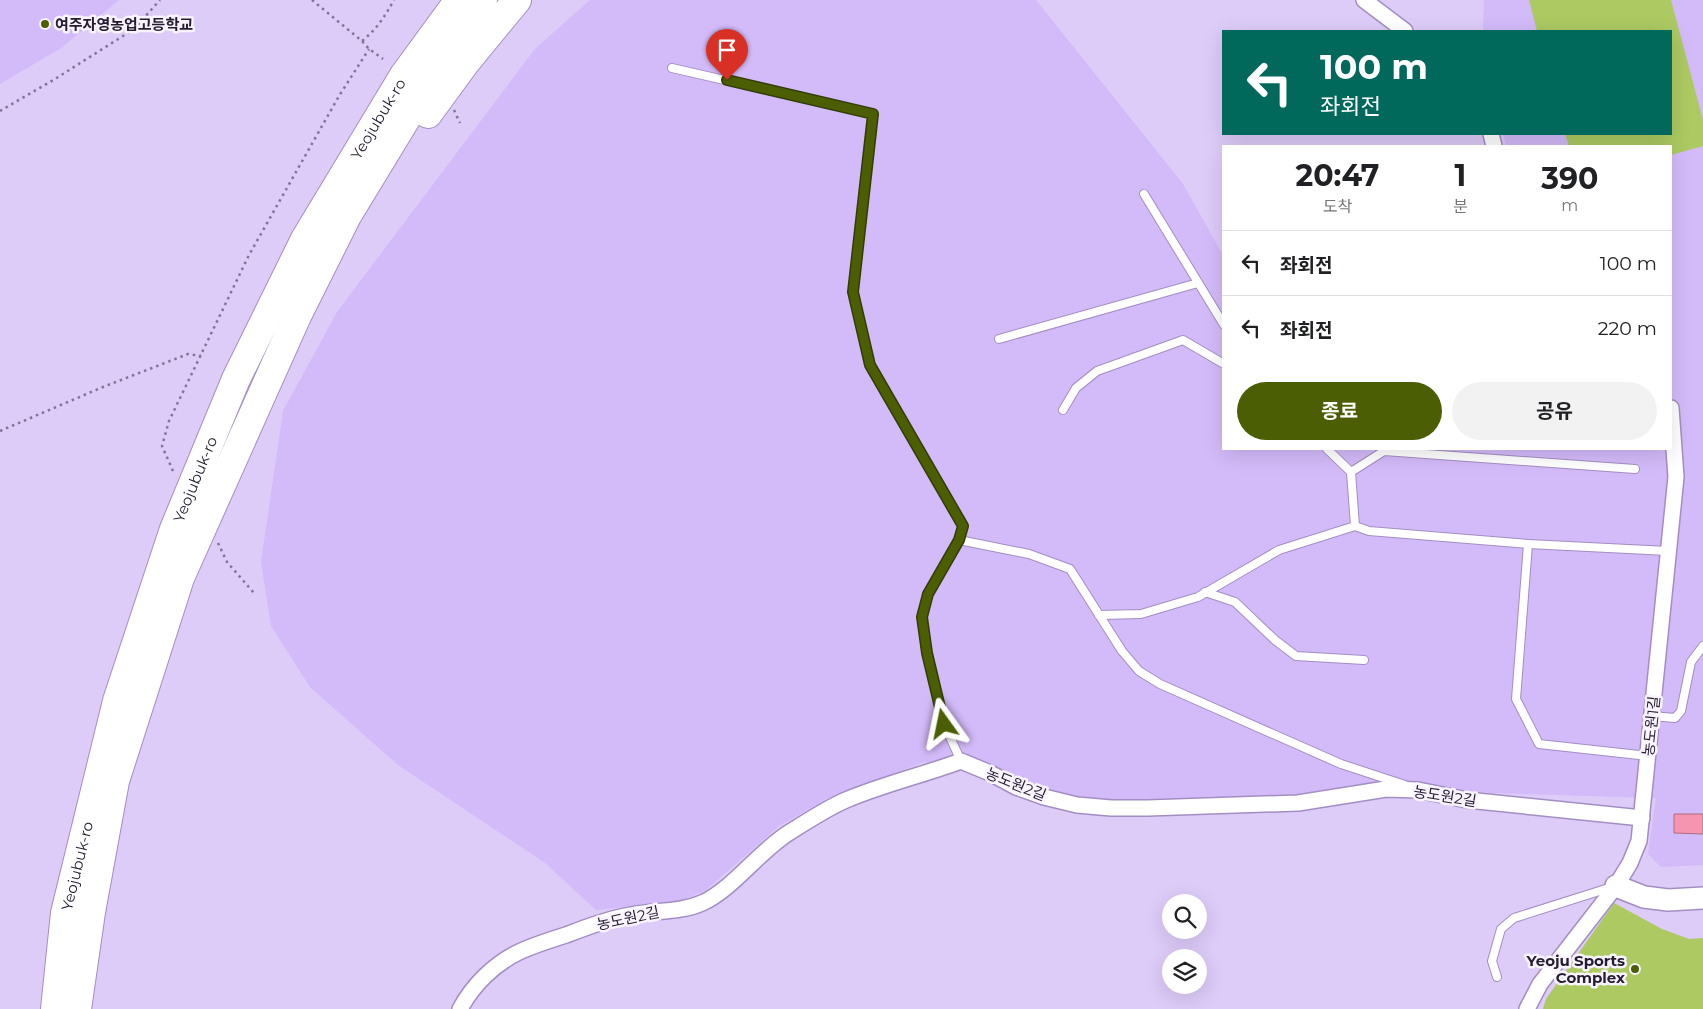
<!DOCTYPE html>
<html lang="ko">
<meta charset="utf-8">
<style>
:root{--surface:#fff;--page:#f2f2f2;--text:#202124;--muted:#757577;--line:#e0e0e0;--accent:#4b5e04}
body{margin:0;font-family:Montserrat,"Noto Sans KR",sans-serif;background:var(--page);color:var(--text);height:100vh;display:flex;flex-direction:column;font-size:19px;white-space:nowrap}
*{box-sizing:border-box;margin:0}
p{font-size:16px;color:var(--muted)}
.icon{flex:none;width:28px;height:28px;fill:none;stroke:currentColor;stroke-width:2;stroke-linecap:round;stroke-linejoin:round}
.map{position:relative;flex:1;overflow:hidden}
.side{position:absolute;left:1222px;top:145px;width:450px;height:305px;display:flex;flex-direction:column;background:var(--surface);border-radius:0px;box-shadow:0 5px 20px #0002}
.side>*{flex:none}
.hud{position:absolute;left:1222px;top:30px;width:450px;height:105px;border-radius:0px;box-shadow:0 5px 20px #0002;background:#00695c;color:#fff;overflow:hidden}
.buttons{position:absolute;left:1162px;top:894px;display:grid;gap:10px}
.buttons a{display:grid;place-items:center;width:45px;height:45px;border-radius:50%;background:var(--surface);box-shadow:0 5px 20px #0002;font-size:25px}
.pin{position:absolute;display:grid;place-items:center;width:42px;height:42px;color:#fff;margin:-51px -21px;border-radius:50% 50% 50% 0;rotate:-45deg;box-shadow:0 0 5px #0007}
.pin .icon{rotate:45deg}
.me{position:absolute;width:55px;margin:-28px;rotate:348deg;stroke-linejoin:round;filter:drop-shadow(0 0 4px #0008)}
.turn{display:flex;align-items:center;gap:18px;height:105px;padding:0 15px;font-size:22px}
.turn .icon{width:65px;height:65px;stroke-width:2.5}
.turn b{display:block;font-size:35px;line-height:42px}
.eta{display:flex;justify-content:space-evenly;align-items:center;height:85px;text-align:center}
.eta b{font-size:30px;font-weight:700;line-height:35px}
.action{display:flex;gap:10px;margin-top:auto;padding:10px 15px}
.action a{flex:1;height:58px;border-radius:30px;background:var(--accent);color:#fff;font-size:20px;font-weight:700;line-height:58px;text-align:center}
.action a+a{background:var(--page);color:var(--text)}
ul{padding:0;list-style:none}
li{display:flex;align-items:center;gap:15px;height:65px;padding:0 15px;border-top:1px solid var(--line)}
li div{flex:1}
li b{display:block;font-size:19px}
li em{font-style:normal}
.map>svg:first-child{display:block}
.built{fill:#d3baf9}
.green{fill:#acc962}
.building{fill:#f695af;stroke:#ab6e7e}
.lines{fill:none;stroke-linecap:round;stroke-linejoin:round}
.lane-casing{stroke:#a38ec3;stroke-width:10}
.street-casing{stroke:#a38ec3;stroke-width:18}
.secondary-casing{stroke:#a38ec3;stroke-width:24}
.highway-casing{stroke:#a38ec3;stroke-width:30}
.path{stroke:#827495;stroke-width:2.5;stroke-dasharray:2.5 4;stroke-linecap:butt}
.lane{stroke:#fff;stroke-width:8}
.street{stroke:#fff;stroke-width:15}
.secondary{stroke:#fff;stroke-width:21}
.highway{stroke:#fff;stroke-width:28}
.route-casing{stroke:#313d03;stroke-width:12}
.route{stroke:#4b5e04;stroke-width:9}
.poi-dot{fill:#4b5e04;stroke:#f8f3ff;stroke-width:2}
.labels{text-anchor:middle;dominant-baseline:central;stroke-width:5;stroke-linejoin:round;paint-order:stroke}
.poi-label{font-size:15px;font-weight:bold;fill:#251c31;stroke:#f8f3ff;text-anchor:start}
.street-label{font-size:15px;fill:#251c31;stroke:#f8f3ff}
</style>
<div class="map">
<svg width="1703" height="1009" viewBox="0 0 1703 1009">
<rect width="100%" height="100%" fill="#ddcbf8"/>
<g class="built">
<path d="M0 0H119L61 48 0 84Z"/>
<path d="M590 0H1036L1183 184 1224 257V449H1671V146H1506L1503 134H1671V31H1483L1484 0H1703V865L1661 867 1648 854 1656 798 1492 793 1376 782 1296 798 1110 801 1062 794 1000 775 924 762 828 798 779 826 706 890 681 901 596 910 544 862 398 765 310 687 271 626 261 562 283 411 337 312 535 49Z"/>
</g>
<g class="green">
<path d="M1529 0H1671L1703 120V146L1671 155V146H1569L1565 134H1671V31H1537Z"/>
<path d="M1614 903 1662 929 1689 939 1703 938V1009H1543L1546 999Z"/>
</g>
<path class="building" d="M1674 814H1703V834L1674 833Z"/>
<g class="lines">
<g class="lane-casing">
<g id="lane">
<path d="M672 68 873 114 853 291 869 365 963 526 959 540 928 594 922 617 927 653 944 724 961 761"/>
<path d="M1144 194 1224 325"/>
<path d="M999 339 1198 283"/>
<path d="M1063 410 1076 388 1097 371 1183 340 1224 364"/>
<path d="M1327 449 1351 472 1384 451 1635 469"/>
<path d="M1351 472 1355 526"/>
<path d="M959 540 1029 554 1070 569 1122 651 1139 671 1160 684 1341 764 1405 785"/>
<path d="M1528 544 1516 699 1539 744 1648 756"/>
<path d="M1205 592 1235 602 1275 640 1296 656 1364 660"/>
<path d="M1099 615 1141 614 1198 597 1279 550 1355 526 1369 531 1528 544 1668 551"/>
<path d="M1652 716 1675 718 1681 711 1691 662 1703 646"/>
<path d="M1497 977 1492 961 1501 929 1514 918 1612 887"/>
</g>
</g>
<g class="street-casing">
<g id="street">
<path d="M1364 0 1405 31"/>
<path d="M1491 134 1494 146"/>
<path d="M460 1009C473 985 494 964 519 952 534 945 550 940 566 935 587 927 608 919 631 915 654 910 679 913 702 903 732 890 760 850 790 832 808 821 827 808 846 800 884 784 923 775 961 761L990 773 1016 787 1044 797 1077 805 1111 808H1148L1298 803 1386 789 1418 790 1467 800 1642 818"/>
<path d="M1527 1009 1540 984 1616 886 1630 863 1639 841 1676 477 1671 408"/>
</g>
</g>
<g class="secondary-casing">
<path id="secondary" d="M1616 886 1644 897 1668 900 1703 898"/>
</g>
<g class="highway-casing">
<g id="highway">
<path d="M428 114 466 62 517 0"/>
<path id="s1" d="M55 1009 65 913 117 701 174 529 236 379 305 239 404 75 459 0"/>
<path d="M77 1009 91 912 115 781 180 578 297 316 347 216 420 96 462 30 483 0"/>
</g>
</g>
<g class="path">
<path d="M312 0 362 41 369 49 383 59"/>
<path d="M362 41C377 29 385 16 394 0"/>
<path d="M454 110 460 123"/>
<path d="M0 111 55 79 134 29 160 0"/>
<path d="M0 431 103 387 188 354 201 356"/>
<path d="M173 471 162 446 169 421 249 255 339 96 369 49"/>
<path d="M218 543 227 562 254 593"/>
</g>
<use href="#lane" class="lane"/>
<use href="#street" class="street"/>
<use href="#secondary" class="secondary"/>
<use href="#highway" class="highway"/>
</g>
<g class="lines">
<g class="route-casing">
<path id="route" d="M727 80 873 114 853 292 870 365 963 526 959 540 928 594 922 617 927 653 944 724"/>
</g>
<use href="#route" class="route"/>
</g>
<g class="poi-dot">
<circle cx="45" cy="24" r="5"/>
<circle cx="1635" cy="969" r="5"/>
</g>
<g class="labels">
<g class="poi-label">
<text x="55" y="24">여주자영농업고등학교</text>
<text x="1625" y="960" text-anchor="end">Yeoju Sports<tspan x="1625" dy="17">Complex</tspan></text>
</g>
<g class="street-label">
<text stroke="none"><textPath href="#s1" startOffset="955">Yeojubuk-ro</textPath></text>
<text stroke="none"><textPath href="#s1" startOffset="550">Yeojubuk-ro</textPath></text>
<text transform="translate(1651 726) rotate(-84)">농도원1길</text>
<text transform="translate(1016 784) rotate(22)">농도원2길</text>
<text transform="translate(1445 796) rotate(9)">농도원2길</text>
<text stroke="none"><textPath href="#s1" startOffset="145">Yeojubuk-ro</textPath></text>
<text transform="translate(628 918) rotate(-12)">농도원2길</text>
</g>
</g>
</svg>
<div class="buttons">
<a><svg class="icon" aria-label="search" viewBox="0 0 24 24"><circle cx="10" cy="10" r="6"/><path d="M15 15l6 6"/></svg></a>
<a><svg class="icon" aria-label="layers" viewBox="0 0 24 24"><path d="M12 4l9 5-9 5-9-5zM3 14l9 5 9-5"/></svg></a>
</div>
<div class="pin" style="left:727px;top:80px;background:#d93025"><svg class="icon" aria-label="arrive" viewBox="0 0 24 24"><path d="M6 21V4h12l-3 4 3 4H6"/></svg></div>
<svg class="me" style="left:944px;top:724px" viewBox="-20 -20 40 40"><path d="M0-17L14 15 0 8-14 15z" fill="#4b5e04" stroke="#fff" stroke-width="4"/></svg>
<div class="hud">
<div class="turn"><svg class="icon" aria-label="left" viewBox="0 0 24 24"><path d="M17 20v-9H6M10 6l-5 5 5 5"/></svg><div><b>100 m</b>좌회전</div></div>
</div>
<section class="side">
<div class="eta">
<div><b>20:47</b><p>도착</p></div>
<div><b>1</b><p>분</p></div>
<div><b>390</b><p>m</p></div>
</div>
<ul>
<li><svg class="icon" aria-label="left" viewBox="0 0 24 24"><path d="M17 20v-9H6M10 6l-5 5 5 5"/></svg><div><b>좌회전</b></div><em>100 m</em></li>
<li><svg class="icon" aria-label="left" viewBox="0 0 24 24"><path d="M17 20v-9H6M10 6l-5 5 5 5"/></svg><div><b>좌회전</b></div><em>220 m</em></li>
</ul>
<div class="action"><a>종료</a><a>공유</a></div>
</section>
</div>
